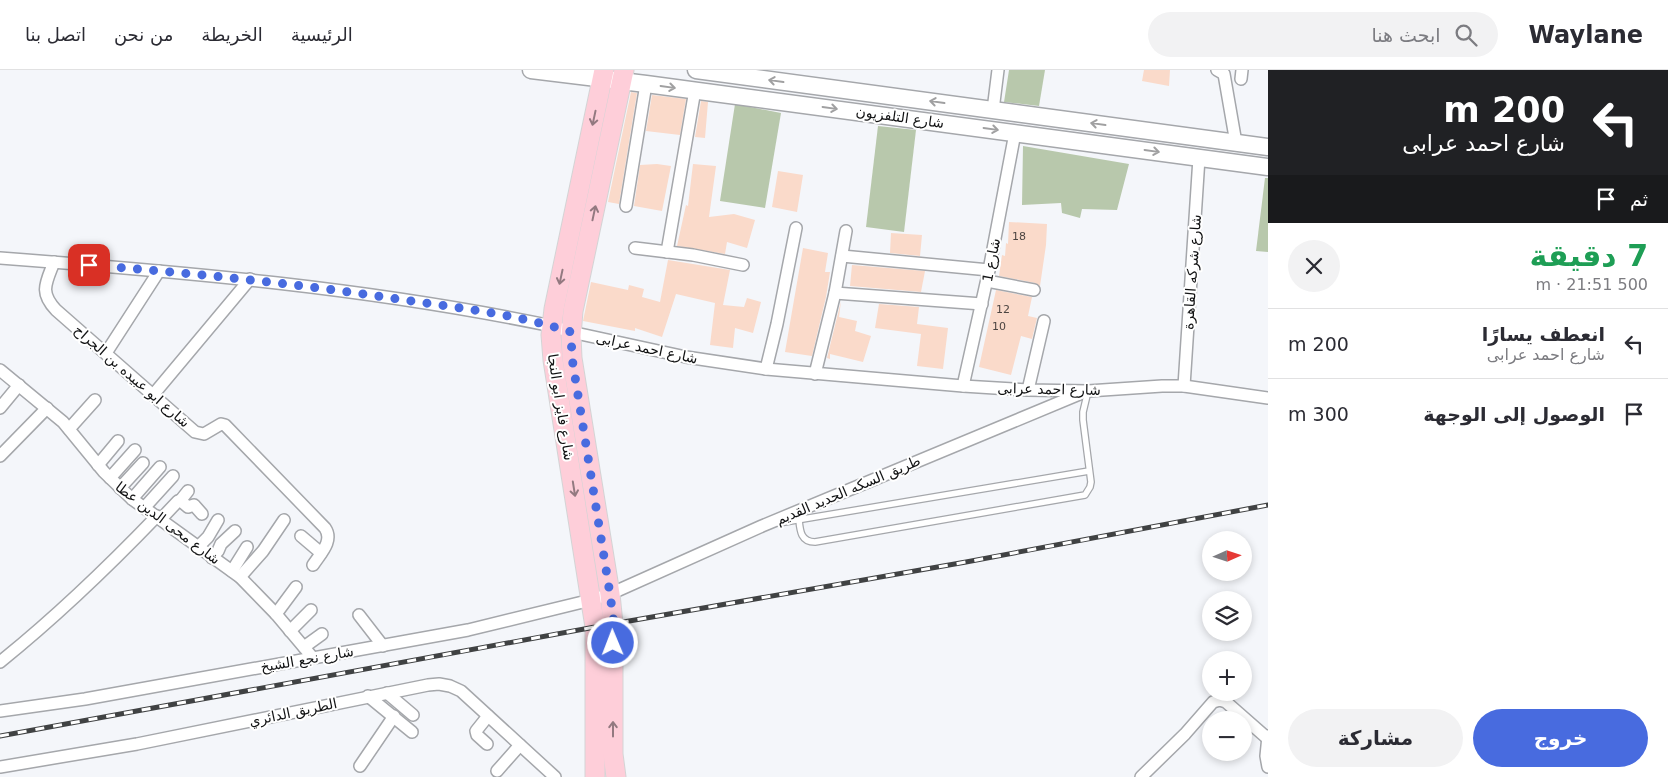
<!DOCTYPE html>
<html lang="ar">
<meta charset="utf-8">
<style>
:root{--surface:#fff;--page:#f2f2f3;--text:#2b2b33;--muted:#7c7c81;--line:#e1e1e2;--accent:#486bdf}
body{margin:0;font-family:"DejaVu Sans",Cairo,sans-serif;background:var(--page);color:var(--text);direction:rtl;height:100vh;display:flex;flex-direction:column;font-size:19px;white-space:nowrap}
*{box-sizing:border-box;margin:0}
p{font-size:16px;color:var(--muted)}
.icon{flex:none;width:28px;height:28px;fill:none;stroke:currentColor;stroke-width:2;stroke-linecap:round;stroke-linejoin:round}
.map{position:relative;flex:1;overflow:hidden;direction:ltr}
.details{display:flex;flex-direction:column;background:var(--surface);width:400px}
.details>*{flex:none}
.top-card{background:#202124;color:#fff;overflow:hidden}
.needle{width:32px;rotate:87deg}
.fabs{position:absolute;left:1202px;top:461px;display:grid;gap:10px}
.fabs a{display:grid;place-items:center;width:50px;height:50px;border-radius:50%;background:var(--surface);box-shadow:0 2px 8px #0003;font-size:25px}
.pin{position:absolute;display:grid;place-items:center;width:42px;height:42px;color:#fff;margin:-21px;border-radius:10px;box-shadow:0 2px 8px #0006}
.me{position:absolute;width:55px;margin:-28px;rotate:359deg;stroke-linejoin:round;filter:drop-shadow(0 0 4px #0008)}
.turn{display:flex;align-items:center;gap:18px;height:105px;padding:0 20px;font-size:22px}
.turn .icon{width:65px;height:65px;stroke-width:2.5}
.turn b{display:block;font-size:35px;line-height:42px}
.then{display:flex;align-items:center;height:48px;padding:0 20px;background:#0003;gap:10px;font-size:19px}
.round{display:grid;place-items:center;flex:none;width:52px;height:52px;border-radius:26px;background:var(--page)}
.overview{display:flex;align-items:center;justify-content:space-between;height:85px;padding:0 20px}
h1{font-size:30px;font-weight:800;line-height:38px;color:#1e9e55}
.cta{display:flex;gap:10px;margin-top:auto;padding:10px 20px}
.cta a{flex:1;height:58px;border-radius:30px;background:var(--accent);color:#fff;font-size:20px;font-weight:800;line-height:58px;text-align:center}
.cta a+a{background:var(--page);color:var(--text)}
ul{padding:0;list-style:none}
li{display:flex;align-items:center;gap:15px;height:70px;padding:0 20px;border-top:1px solid var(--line)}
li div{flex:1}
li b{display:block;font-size:19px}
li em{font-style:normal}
header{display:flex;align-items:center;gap:30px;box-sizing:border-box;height:70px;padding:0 25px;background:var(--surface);border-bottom:1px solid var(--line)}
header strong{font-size:24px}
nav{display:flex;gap:28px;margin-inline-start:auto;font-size:18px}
.search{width:350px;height:45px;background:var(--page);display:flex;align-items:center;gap:12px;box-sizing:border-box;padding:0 18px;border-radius:28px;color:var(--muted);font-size:19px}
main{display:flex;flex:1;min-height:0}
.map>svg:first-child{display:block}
.green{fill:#b8c8ac}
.building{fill:#fadaca}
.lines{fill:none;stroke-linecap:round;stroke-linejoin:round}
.lane-casing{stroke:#a5a7ab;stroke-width:8}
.street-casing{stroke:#a5a7ab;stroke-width:14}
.secondary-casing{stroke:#a5a7ab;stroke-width:19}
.primary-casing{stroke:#d4d4d5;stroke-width:21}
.lane{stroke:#fff;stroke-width:5.5}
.street{stroke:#fff;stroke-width:11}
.secondary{stroke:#fff;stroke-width:16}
.primary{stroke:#feced9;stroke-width:19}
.rail-casing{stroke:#404243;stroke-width:5}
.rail{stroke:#fff;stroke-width:3;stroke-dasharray:9;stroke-linecap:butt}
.oneway{stroke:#a0a0a1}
.oneway2{stroke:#937980}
.route{stroke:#486bdf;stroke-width:9;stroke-dasharray:0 16.2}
.labels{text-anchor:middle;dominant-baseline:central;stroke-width:4;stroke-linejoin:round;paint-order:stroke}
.number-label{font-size:11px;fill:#4b4441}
.street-label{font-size:14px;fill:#111213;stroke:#fff}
</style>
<header>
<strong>Waylane</strong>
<div class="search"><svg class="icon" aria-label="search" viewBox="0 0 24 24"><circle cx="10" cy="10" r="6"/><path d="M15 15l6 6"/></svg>ابحث هنا</div>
<nav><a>الرئيسية</a><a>الخريطة</a><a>من نحن</a><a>اتصل بنا</a></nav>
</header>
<main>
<section class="details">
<div class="top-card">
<div class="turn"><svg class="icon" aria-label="left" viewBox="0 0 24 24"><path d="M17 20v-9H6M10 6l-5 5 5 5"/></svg><div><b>200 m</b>شارع احمد عرابى</div></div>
<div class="then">ثم<svg class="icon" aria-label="arrive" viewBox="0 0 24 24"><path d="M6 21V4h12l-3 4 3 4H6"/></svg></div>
</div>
<div class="overview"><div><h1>7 دقيقة</h1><p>500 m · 21:51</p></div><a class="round"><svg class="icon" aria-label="close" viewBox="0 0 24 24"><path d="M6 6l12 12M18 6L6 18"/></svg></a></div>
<ul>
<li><svg class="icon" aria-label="left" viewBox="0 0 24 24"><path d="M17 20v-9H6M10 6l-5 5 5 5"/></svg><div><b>انعطف يسارًا</b><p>شارع احمد عرابى</p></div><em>200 m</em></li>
<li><svg class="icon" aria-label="arrive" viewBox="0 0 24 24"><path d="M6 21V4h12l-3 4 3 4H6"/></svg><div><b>الوصول إلى الوجهة</b></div><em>300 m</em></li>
</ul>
<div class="cta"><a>خروج</a><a>مشاركة</a></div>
</section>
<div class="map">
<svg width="1268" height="707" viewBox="0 0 1268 707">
<rect width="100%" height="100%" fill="#f4f6fa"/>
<g class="green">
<path d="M1009 0H1045L1039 36 1004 32Z"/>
<path d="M735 34 781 43 765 138 720 131Z"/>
<path d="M878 56 916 60 904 162 866 157Z"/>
<path d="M1023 76 1129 94 1117 140 1082 139 1080 148 1062 143 1061 133 1022 135Z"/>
<path d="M1265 108H1268V182L1256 181Z"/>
</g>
<g class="building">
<path d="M1144 0H1170L1169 16 1142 11Z"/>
<path d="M631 22 637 23 619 134 608 132Z"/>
<path d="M652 25 686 29 680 65 646 61Z"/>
<path d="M701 31 708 32 705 68 695 67Z"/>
<path d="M657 94 671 96 662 141 634 136 640 95Z"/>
<path d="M693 94 716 96 709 147 734 144 755 150 747 178 727 172 725 184 677 176 686 135 688 136Z"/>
<path d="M778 101 803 105 797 142 772 137Z"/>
<path d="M1009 152 1047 154 1046 175 1040 216 1035 213 999 206 1002 185 1005 186 1006 173 1008 174Z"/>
<path d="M891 163 922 165 920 186 890 183Z"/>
<path d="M803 178 828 183 825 202H830L826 227 812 286 785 282Z"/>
<path d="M668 190 730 200 723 235 744 237 747 228 761 232 753 263 735 258 733 278 710 275 715 233 676 224 662 267 635 258V261L583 251 591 212 628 220 629 215 644 219 642 227 660 232Z"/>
<path d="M852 195 925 201 921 222 850 216Z"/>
<path d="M996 220 1032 227 1028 246 1037 248 1032 269 1021 266 1011 305 979 297Z"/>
<path d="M841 231 839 247 857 251 855 261 871 266 863 292 830 284V289L827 288Z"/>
<path d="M879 234 919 237 917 254 948 258 943 299 917 296 921 264 875 258Z"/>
</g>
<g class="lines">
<g class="lane-casing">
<g id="lane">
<path d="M799 450C800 461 801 472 815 472L1085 425 1090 417 1091 412 1083 350V342L1088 321"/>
<path d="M779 453 1089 401"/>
</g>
</g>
<g class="street-casing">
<g id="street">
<path d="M1217 0 1224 4 1236 73"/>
<path d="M1241 9 1242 0"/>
<path d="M993 40 998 0"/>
<path d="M626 136 646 14"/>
<path d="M635 178 693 185 743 195"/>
<path d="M667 182 695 20"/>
<path d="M842 186 989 200"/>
<path d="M0 188C185 202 370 218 552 256L571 262 686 287 766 299 963 316 1028 320 1088 321 1162 316H1184L1268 328"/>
<path d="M54 192C46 213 39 222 56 240L195 362 204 364 221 354 225 355 325 458C334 471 320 484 313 495"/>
<path d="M987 211 1034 220"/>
<path d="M835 223 982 234"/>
<path d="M106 283 159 201"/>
<path d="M766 299 777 254 796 158"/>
<path d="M0 300 63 352 104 402 132 429 240 507 276 544 313 588"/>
<path d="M815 304 835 223 846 161"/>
<path d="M963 316 989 200 1015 63"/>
<path d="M1184 316 1199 88"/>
<path d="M1028 320 1044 251"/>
<path d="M153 325 250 209"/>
<path d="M0 338 19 315"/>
<path d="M69 359 95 330"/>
<path d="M0 386 47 338"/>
<path d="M98 395 118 371"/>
<path d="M110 408 135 380"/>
<path d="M120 418 143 393"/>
<path d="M132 429 160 397"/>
<path d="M180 431 188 421"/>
<path d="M144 438 173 406"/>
<path d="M161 449 178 431 182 432 188 437 194 435 202 444"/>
<path d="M301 466 321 483"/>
<path d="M198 477 208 467 218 450"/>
<path d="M212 488 218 481 221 474 235 461"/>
<path d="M232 501 247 477"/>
<path d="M240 507 263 481 284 450"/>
<path d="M276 544 296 517"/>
<path d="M359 545 383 576"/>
<path d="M290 561 311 540"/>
<path d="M304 577 322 564"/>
<path d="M0 592C56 547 107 498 157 446"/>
<path d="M387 623 413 645"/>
<path d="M368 626 412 662"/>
<path d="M0 641 85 629 468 560 591 530 610 524 762 456 1082 323"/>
<path d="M1268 666 1266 686 1268 697"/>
<path d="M487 674 477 665 476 661 488 646"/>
<path d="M360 696 394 646"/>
<path d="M0 697 137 674 428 615 439 614 450 616 461 621 555 707"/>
<path d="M497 701 520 675"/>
<path d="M1141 707 1185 664 1213 632 1220 630 1226 632 1267 668"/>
</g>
</g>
<g class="secondary-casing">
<g id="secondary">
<path d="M531 0 646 14 1268 97"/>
<path d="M696 0 1268 77"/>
</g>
</g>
<g class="primary-casing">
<g id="primary">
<path d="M595 707V557L553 290 551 265 554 239 604 0"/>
<path d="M616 707 613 684V554L610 524 572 288 571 266 573 241 624 0"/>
</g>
</g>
<use href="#lane" class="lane"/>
<use href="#street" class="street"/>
<use href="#secondary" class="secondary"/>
<use href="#primary" class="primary"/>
<g class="rail-casing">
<path id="rail" d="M0 666 595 557 966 492 1268 435"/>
</g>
<use href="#rail" class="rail"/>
</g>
<defs><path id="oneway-shaft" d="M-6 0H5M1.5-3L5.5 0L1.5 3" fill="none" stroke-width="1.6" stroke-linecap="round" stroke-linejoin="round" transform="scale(1.25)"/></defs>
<g class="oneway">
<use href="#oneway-shaft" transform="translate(776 11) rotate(-172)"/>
<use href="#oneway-shaft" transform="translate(668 17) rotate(8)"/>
<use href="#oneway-shaft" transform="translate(937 32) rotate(-172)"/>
<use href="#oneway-shaft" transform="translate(830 38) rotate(8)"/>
<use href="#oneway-shaft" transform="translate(1098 54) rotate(-172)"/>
<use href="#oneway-shaft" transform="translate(991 59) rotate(8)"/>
<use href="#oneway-shaft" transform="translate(1152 81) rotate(8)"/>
</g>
<g class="oneway2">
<use href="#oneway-shaft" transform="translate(594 48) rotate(102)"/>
<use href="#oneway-shaft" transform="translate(594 143) rotate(-78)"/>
<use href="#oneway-shaft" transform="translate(561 207) rotate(102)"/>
<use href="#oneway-shaft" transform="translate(574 419) rotate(81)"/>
<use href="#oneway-shaft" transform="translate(613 659) rotate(-90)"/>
</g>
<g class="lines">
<path class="route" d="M89 195C190 203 291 213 391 228 451 237 513 243 571 262L572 288 610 524 614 554 613 573"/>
</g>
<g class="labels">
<g class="number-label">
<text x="1019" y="166">18</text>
<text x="1003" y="239">12</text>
<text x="999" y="256">10</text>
</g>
<g class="street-label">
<text transform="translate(900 47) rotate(8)">شارع التلفزيون</text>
<text transform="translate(991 190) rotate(-79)">شارع 1</text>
<text transform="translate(1192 202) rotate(-86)">شارع شركه القاهرة</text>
<text transform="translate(647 278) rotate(12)">شارع احمد عرابى</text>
<text transform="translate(132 306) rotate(41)">شارع ابو عبيده بن الجراح</text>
<text transform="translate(1049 319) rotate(1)">شارع احمد عرابى</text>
<text transform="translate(561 337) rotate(81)">شارع فايز ابو النجا</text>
<text transform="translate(848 420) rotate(-23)">طريق السكه الحديد القديم</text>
<text transform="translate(168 453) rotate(37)">شارع محى الدين عطا</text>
<text transform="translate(307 589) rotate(-10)">شارع نجع الشيخ</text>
<text transform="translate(293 642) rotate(-12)">الطريق الدائري</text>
</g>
</g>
</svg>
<div class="fabs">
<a><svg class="needle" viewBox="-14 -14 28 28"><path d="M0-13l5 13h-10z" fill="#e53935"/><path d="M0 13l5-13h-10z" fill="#7c7c81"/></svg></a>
<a><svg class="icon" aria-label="layers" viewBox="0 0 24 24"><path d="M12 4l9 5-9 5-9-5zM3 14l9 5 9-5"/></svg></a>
<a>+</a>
<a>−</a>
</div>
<div class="pin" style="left:89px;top:195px;background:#d93025"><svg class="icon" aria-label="arrive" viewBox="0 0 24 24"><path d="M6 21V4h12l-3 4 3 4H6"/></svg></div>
<svg class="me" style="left:613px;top:573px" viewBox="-20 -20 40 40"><circle r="17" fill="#486bdf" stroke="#fff" stroke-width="3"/><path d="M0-11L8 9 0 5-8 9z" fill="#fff"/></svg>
</div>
</main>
